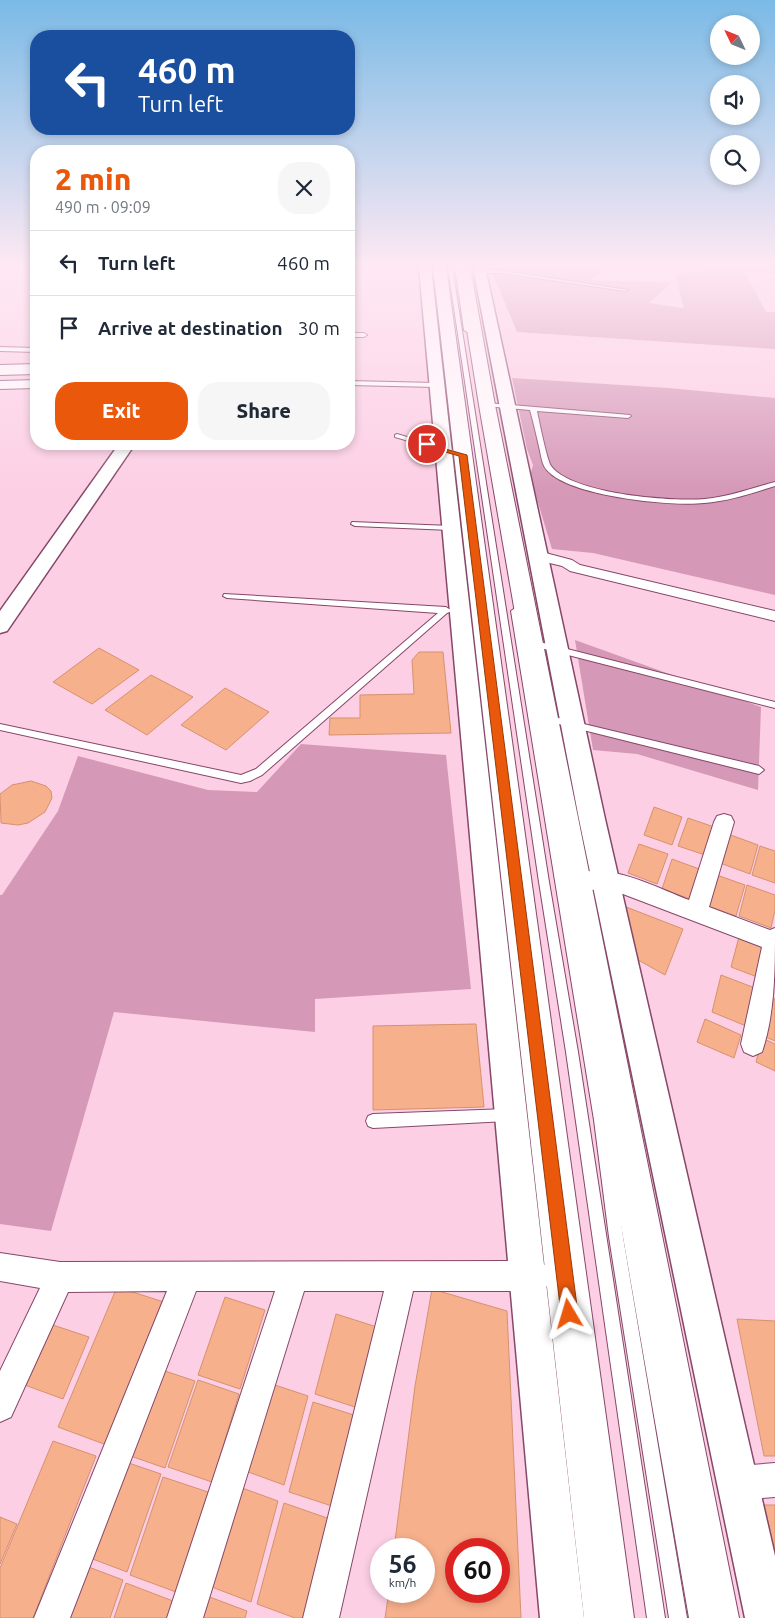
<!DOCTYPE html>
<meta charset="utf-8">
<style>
:root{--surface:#fff;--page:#f6f6f7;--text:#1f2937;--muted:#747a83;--line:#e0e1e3;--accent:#ea580c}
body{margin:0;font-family:Ubuntu,sans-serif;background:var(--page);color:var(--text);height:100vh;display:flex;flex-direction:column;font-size:19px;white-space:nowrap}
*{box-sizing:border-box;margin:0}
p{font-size:16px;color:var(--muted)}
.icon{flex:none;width:28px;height:28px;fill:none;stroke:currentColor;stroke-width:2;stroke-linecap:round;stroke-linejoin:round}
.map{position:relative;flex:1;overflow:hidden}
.drawer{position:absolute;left:30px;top:145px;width:325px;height:305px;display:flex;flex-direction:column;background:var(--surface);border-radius:20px;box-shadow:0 2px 8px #0003}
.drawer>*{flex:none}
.top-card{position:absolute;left:30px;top:30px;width:325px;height:105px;border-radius:20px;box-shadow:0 2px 8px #0003;background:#1a4fa0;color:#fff;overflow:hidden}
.needle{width:32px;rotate:313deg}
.controls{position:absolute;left:710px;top:15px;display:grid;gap:10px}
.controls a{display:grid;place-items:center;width:50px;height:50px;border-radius:50%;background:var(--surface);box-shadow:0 2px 8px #0003;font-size:25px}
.speed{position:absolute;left:370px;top:1538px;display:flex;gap:10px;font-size:25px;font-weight:700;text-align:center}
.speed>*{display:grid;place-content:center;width:65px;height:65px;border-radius:50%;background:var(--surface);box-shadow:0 2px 8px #0003;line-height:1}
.speed small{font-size:12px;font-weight:400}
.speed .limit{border:8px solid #d22;background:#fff;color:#111}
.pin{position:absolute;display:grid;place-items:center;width:42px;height:42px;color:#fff;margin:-21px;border:2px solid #fff;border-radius:50%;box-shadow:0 1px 5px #0007}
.me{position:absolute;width:55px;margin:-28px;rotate:353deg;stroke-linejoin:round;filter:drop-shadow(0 0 4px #0008)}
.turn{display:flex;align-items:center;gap:18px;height:105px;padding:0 25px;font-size:22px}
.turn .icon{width:65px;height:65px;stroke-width:2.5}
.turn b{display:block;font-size:35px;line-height:42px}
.round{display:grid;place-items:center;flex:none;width:52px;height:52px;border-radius:20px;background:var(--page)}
.summary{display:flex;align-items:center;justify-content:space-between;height:85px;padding:0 25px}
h1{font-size:30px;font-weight:800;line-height:38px;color:var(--accent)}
.primary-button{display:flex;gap:10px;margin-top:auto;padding:10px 25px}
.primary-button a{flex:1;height:58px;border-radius:20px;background:var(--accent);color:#fff;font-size:20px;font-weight:800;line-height:58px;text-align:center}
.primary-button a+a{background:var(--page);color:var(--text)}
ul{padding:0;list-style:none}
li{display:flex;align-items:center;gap:15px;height:65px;padding:0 25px;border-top:1px solid var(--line)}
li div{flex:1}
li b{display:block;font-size:19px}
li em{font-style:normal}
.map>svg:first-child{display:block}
.green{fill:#d598b7}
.building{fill:#f7b08c;stroke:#d6916e;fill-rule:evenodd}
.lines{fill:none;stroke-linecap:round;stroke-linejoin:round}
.service-casing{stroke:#864769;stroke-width:2}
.minor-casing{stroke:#864769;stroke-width:2}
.tertiary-casing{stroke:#864769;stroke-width:3}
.secondary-casing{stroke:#864769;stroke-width:2}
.primary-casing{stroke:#864769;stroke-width:2}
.service{fill:#fff;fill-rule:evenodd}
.minor{fill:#fff;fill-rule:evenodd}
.tertiary{fill:#fff;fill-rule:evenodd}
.secondary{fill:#fff;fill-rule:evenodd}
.primary{fill:#fff;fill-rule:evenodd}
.route{fill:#ea580c;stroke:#983908}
</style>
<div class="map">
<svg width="775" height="1618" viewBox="0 0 775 1618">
<rect width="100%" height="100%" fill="#fccfe5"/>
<g class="green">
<path d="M490 267H609L608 269 590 280 671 283 649 303 684 308 675 274 699 272 703 267H775V274L745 272 766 312H775V349L517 332Z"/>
<path d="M512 378 668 388 775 398V595L593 553 552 549 530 476 533 465 527 449Z"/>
<path d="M575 640 761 707 758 790 637 754 593 750Z"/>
<path d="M301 744 446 755 471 989 315 999V1032L114 1012 51 1231 0 1224V895H2L58 811 78 756 208 790 257 792Z"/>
</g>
<g class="building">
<path d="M99 648 139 670 92 704 53 682Z"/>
<path d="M419 652H443L451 733 329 735 330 718H360V695L414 694 412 660Z"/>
<path d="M151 675 193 697 147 735 105 710Z"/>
<path d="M225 688 269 712 226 750 181 725Z"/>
<path d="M31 781 46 786 51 791 52 798 45 812 28 823 18 825 1 823 0 794 12 785Z"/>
<path d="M654 807 682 817 672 845 644 835Z"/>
<path d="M688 818 717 828 708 856 678 846Z"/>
<path d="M728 834 758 845 750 874 720 863Z"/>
<path d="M639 844 668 854 657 884 628 873Z"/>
<path d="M760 846 775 851V883L752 875Z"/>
<path d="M672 859 702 870 693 900 662 889Z"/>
<path d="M714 874 745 885 736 916 705 905Z"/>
<path d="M747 885 775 895V910L771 928 739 916Z"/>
<path d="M621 905 683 929 665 975 631 956Z"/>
<path d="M740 933 772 945 765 980 731 967Z"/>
<path d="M721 975 755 988 746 1026 712 1012Z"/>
<path d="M770 997 775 999V1041L761 1035Z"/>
<path d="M705 1019 741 1035 734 1058 697 1042Z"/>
<path d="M476 1024 484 1107 373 1110V1026Z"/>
<path d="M762 1038 775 1044V1071L756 1062Z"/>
<path d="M117 1287 167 1303 112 1447 58 1427Z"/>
<path d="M432 1289 507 1311 521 1618H385L389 1591H424V1549H394L415 1386ZM456 1549H499V1591H456Z"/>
<path d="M225 1297 265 1310 240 1389 198 1375Z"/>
<path d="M336 1314 377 1327 358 1408 315 1394Z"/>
<path d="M737 1319 775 1321V1456H764Z"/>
<path d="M50 1324 89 1337 63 1399 22 1384Z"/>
<path d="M153 1367 195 1381 165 1468 122 1453Z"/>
<path d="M198 1380 239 1394 212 1482 168 1467Z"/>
<path d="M266 1382 308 1396 284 1485 240 1469Z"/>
<path d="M313 1402 357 1416 335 1507 289 1492Z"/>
<path d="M53 1441 96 1456 33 1618H0V1568Z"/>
<path d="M117 1459 161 1474 127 1572 82 1555Z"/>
<path d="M163 1477 208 1492 176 1592 130 1575Z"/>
<path d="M234 1485 278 1501 251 1602 204 1584Z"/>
<path d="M284 1503 330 1519 306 1618H295L257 1604Z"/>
<path d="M762 1505H775V1573Z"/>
<path d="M0 1517 17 1524 0 1564Z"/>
<path d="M78 1563 123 1580 110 1618H57Z"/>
<path d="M126 1583 173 1601 167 1618H114Z"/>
<path d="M199 1593 247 1611 245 1618H192Z"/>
</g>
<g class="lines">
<g class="service-casing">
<g id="service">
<path d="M448 267H452L549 882 578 1052 665 1618H647L566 1052 539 882Z"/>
<path d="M455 267H459L470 330 467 332 464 330Z"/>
<path d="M464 271H503L628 290 626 291 503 273H462Z"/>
<path d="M349 333H364L367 335 364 337H349Z"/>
<path d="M0 347 36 348V352L0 351Z"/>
<path d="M349 381 436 383 439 385 436 387 349 385Z"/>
<path d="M487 403 630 415 631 416 628 418 537 411C539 421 547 460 551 466 572 494 672 502 705 499 729 497 752 488 775 482V486C752 493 729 501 704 503 673 507 560 496 544 466 542 462 541 456 540 451 537 438 534 424 530 410L485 406 484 405Z"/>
<path d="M397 434 465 454 466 455 463 457 395 437V435Z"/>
<path d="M352 522 451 526 455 528 451 530 355 526 351 524Z"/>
<path d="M224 594 446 607 452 611 447 613 262 775 250 781 241 783 0 730V724L241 775 256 769 438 613 227 598 223 596Z"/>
<path d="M515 608 519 611 608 1120 623 1237 687 1618H669L609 1237 594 1120 511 611Z"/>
<path d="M532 640 775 702V708L529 645 528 643Z"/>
<path d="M546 715 759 766 764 770 759 774 543 720 541 718Z"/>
<path d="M507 1109 512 1110 513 1115 512 1120 507 1121 373 1128 368 1126 366 1121 368 1116 373 1114Z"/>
</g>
</g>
<g class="minor-casing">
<g id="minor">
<path d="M36 380V388L0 389V381Z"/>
<path d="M538 551 572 560 580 565 775 611V621L570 571 562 566 533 559 530 556 533 553Z"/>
<path d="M724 814 731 816 734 822 709 907 770 930 775 928C775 969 775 1014 762 1052L753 1056 744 1052 741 1044 762 947 615 891C600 888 584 892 569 887L566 881 569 875C609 861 653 886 689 900L714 822 717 816Z"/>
<path d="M0 1253 60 1262 537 1261 547 1266 552 1276 547 1286 537 1291H413L339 1618H303L384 1291H304L203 1618H167L275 1291H196L70 1618H34L167 1291 68 1292 11 1417 0 1422V1371L40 1288 0 1281Z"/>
<path d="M775 1463V1497L739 1500 727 1495 722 1483 727 1471 739 1466Z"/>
</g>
</g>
<g class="tertiary-casing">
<g id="tertiary">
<path d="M419 267H431L584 1618H540Z"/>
<path d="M473 267H485L605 819 775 1556V1618H745L579 819Z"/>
<path d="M119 444H135L7 631 0 633V611Z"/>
</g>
</g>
<g class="secondary-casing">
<path id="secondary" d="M36 364V374L0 375V365Z"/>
</g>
<g class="primary-casing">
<g id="primary">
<path d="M433 267H446L634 1618H584Z"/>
<path d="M457 267H470L495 405 739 1618H689L479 405Z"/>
</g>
</g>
<use href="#service" class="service"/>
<use href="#minor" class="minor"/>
<use href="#tertiary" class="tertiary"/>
<use href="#secondary" class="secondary"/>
<use href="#primary" class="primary"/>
</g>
<linearGradient id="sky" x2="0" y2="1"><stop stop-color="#7abae6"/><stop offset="0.54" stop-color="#fee9f3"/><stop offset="1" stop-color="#fee9f3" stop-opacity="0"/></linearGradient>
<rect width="775" height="493" fill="url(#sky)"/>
<path class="route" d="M424 443 467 455 578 1314 575 1320 569 1323 563 1320 561 1314 459 456 424 446Z"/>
</svg>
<div class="controls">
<a><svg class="needle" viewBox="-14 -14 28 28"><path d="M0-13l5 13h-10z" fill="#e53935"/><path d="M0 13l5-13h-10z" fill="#747a83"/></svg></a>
<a><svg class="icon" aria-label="sound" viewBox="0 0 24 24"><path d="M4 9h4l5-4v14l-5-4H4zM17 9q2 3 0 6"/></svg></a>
<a><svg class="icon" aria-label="search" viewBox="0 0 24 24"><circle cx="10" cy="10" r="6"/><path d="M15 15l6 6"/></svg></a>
</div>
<div class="speed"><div>56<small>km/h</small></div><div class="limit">60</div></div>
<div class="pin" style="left:427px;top:444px;background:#d93025"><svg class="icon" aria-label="arrive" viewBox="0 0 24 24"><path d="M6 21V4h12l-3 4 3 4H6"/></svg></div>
<svg class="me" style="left:569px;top:1314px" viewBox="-20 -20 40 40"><path d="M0-17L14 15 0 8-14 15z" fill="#ea580c" stroke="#fff" stroke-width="4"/></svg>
<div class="top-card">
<div class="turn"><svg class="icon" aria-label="left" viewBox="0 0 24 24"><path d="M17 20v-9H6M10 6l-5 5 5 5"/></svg><div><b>460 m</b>Turn left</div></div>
</div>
<section class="drawer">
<div class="summary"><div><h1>2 min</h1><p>490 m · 09:09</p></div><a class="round"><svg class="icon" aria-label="close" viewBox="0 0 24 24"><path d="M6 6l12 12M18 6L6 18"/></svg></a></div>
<ul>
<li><svg class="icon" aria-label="left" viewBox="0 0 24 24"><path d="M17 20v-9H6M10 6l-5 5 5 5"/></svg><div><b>Turn left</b></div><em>460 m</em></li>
<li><svg class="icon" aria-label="arrive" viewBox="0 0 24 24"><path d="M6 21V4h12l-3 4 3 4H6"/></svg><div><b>Arrive at destination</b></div><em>30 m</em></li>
</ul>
<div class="primary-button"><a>Exit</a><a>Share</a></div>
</section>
</div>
